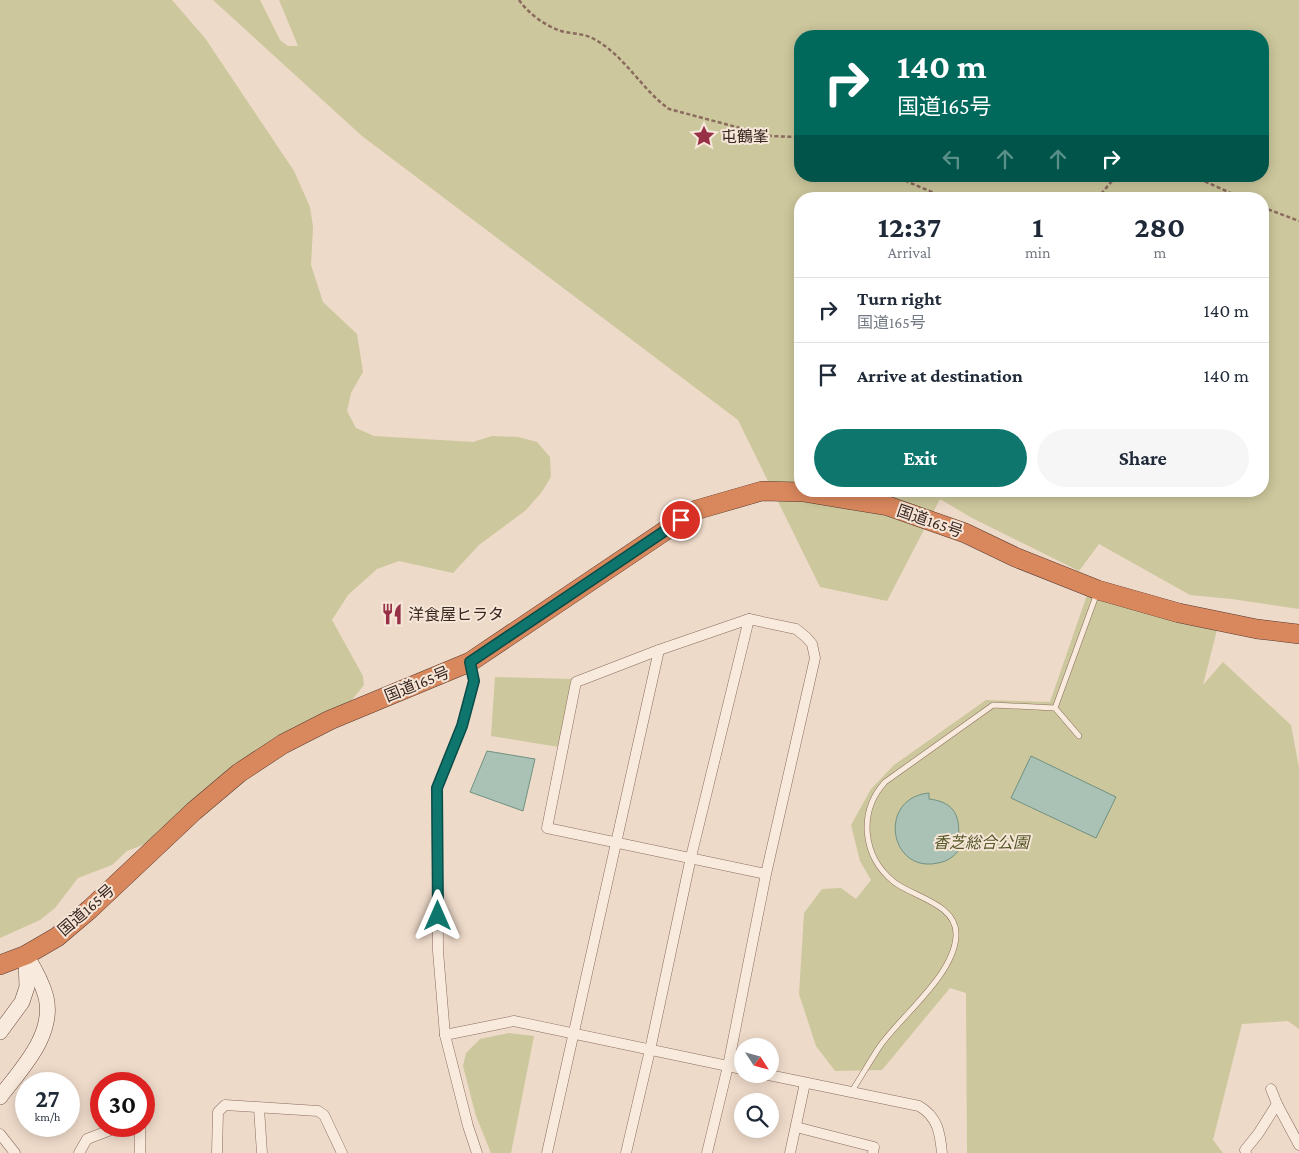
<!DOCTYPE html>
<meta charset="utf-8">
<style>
:root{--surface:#fff;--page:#f6f6f7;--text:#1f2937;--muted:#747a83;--line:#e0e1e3;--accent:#0f766e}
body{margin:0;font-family:"Crimson Pro","Noto Sans JP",serif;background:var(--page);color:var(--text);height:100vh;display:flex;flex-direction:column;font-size:19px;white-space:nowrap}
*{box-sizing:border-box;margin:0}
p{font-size:16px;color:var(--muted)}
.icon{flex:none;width:28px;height:28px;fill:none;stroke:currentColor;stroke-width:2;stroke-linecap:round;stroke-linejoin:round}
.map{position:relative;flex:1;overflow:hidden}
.drawer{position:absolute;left:794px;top:192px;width:475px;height:305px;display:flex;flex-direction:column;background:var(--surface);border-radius:20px;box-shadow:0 2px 12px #0003}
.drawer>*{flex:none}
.top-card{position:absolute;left:794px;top:30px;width:475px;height:152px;border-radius:20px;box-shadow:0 2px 12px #0003;background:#00695c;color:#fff;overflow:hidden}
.needle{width:32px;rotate:126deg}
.buttons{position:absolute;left:734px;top:1038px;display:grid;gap:10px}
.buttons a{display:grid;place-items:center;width:45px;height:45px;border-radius:50%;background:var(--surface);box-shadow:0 2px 12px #0003;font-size:25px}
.speed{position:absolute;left:15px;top:1072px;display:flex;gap:10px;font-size:25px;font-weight:700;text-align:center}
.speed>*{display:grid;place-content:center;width:65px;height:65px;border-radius:50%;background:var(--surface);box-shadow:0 2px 12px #0003;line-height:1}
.speed small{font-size:12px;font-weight:400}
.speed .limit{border:8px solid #d22;background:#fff;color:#111}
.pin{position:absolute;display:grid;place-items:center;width:42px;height:42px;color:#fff;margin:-21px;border:2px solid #fff;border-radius:50%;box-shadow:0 1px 5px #0007}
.me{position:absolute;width:55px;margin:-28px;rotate:0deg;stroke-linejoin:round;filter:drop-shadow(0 0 4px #0008)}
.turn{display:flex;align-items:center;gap:18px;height:105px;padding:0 20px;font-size:22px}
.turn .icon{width:65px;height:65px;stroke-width:2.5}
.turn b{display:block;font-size:35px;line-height:42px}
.lanes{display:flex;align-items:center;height:48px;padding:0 20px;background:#0003;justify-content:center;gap:25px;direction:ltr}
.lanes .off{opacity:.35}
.eta{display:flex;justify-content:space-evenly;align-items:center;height:85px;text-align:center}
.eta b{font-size:30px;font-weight:700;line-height:35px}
.cta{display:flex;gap:10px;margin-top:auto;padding:10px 20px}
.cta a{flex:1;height:58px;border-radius:30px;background:var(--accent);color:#fff;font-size:20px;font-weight:700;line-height:58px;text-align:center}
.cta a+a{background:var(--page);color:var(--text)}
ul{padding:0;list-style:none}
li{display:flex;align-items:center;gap:15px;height:65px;padding:0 20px;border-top:1px solid var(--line)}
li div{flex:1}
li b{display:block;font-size:19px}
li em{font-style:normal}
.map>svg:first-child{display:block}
.green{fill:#ccc79c;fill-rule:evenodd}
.water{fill:#a9c2b5;stroke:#709181}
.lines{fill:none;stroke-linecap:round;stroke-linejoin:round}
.lane-casing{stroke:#8a6b5e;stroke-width:6}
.street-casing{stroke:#8a6b5e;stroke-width:11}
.secondary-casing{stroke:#6c4d41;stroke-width:16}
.highway-casing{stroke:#583b31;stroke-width:20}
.path{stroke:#8a6b5e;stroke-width:2.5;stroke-dasharray:4 2.5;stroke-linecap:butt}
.lane{stroke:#f8eadc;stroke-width:5}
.street{stroke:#f8eadc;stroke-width:10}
.secondary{stroke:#f8eadc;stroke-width:15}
.highway{stroke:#d9875d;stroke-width:19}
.route-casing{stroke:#0a4d48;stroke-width:12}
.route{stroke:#0f766e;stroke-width:9}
.labels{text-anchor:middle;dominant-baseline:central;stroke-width:4;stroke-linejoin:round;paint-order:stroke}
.poi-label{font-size:16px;fill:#3b2721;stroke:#f5e6d8;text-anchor:start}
.street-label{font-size:16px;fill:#3b2721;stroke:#f5e6d8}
.park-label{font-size:16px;font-style:italic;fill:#555728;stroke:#f5e6d8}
</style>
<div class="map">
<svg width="1299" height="1153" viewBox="0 0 1299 1153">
<rect width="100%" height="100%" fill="#eedac9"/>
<g class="green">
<path d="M0 0H172L205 38 294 171 310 207 313 227 311 265 323 302 357 334 363 372 351 393 347 411 356 428 374 436 473 442 492 436 518 437 537 442 550 457 551 477 541 493 526 510 479 545 453 573 399 561 377 569 348 595 332 620 363 676 364 685 352 700 228 771 145 844 127 851 112 865 78 878 55 908 40 920 0 938Z"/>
<path d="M213 0H260L280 40 288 46H298L279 0H1299V609L1232 599 1190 595 1099 544 1079 571 972 518 940 499 887 601 820 587 738 420 362 136ZM800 36H1262V176H800ZM800 199H1262V491H800Z"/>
<path d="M1087 595 1217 630 1203 685 1223 662 1291 725 1299 768V1029L1288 1021 1242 1024 1213 1140 1223 1153H967L966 993 950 988 882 1070 835 1071 816 1046 799 994 804 913 822 889 841 888 856 899 871 880 860 861 851 825 871 789 894 765 986 700 1050 702Z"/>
<path d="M495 677 573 679 559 747 491 736Z"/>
<path d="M509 1033 534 1036 511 1153H491L476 1116 463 1066 466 1053 480 1039Z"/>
</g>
<g class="water">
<path d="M487 751 535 759 523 811 470 792Z"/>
<path d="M1031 756 1116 797 1096 838 1011 798Z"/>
<path d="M929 793V799C956 802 961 818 958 842L961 845C957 855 949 861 938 863 889 874 877 798 929 793Z"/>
</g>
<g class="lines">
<g class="lane-casing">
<g id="lane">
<path d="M1055 708 1079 736"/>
<path d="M852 1091C861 1077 870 1061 880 1046 902 1015 954 975 956 936 958 904 913 897 894 882 862 856 858 812 885 782L993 705 1055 708 1097 593"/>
</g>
</g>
<g class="street-casing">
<g id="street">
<path d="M470 662 474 681 462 726 437 788 438 951 445 1035 468 1126 477 1153"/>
<path d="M445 1035 514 1021 742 1069"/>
<path d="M764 1074 919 1106C938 1117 940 1133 942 1153"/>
<path d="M1271 1089 1277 1104"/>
<path d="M259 1108 262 1153"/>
<path d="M796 1127 874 1147 873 1153"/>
<path d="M0 1134 15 1153"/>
<path d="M79 1153 87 1139 121 1126"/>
<path d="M140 1153V1126"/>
<path d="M217 1153 218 1112 225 1105 318 1111 324 1115 342 1153"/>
<path d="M547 1153 659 650"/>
<path d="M626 1153 650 1050 691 857 749 619"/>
<path d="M707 1153 728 1066 766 874 815 658 812 644 806 637 796 629 749 619 659 650 576 682 547 828 766 874"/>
<path d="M790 1153 805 1083"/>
<path d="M1246 1153 1245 1150 1258 1134 1277 1104 1299 1145"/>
</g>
</g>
<g class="secondary-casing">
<g id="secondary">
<path d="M0 1032 22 1002 27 987 26 959"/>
<path d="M0 1097C21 1069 55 1035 46 997 42 982 34 968 26 955"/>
</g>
</g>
<g class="highway-casing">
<path id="highway" d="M0 965 26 955 57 937 90 909 194 811 239 773 283 744 330 720 470 662 696 510 762 491 803 492 888 506 965 533 1015 557 1098 590 1179 613 1257 629 1299 634"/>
</g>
<g class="path">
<path d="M519 0C528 13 543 24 558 30 569 34 582 33 592 38 624 54 641 89 669 109L770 136 796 137 800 139"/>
<path d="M900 176 908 182 949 199"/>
<path d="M1193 176 1244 199"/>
<path d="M1097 199 1116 176"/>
<path d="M1262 207 1299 221"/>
</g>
<use href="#lane" class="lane"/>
<use href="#street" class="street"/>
<use href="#secondary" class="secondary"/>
<use href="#highway" class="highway"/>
</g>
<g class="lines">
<g class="route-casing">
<path id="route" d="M438 916 437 788 462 726 474 681 470 662 681 520"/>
</g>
<use href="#route" class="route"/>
</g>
<defs>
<g id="sight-bare" transform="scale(1.725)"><path d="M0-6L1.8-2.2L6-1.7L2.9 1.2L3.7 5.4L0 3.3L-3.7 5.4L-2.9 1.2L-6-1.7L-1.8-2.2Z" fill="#972f47" stroke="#f5e6d8" stroke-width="2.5" paint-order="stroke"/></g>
<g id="restaurant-bare" transform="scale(1.725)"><path d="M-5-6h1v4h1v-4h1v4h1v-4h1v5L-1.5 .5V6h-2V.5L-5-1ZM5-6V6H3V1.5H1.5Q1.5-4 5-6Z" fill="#972f47" stroke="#f5e6d8" stroke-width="2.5" paint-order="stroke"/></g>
</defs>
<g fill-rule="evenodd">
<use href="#sight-bare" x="704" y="136"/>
<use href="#restaurant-bare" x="392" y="614"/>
</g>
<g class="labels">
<g class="poi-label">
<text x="721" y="136">屯鶴峯</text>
<text x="408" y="614">洋食屋ヒラタ</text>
</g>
<g class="street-label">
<text transform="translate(930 521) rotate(19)">国道165号</text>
<text transform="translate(417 684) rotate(-22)">国道165号</text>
<text transform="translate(86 910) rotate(-41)">国道165号</text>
</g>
<g class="park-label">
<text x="981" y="842">香芝総合公園</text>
</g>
</g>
</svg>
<div class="buttons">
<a><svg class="needle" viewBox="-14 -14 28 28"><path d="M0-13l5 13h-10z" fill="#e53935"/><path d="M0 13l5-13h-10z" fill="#747a83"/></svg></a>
<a><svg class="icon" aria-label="search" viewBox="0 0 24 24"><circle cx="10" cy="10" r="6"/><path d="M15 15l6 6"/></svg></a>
</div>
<div class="speed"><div>27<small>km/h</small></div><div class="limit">30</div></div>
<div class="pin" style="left:681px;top:520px;background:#d93025"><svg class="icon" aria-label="arrive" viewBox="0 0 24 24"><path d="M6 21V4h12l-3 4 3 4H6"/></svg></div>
<svg class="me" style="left:438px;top:916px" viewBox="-20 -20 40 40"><path d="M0-17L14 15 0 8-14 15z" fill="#0f766e" stroke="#fff" stroke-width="4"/></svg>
<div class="top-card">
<div class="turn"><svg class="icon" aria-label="right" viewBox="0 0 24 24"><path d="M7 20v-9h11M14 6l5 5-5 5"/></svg><div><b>140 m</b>国道165号</div></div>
<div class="lanes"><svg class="icon off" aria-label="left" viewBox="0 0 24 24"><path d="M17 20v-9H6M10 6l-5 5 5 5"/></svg><svg class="icon off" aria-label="ahead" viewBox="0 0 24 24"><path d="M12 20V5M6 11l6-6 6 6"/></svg><svg class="icon off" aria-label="ahead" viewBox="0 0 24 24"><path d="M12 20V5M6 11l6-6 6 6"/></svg><svg class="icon" aria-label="right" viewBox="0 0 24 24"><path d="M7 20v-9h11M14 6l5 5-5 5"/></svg></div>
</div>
<section class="drawer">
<div class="eta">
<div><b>12:37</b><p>Arrival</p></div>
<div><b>1</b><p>min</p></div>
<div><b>280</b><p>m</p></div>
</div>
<ul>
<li><svg class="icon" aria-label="right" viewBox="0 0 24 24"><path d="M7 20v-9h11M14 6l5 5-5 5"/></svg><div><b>Turn right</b><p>国道165号</p></div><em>140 m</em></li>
<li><svg class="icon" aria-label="arrive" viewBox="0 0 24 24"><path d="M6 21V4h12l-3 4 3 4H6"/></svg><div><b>Arrive at destination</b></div><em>140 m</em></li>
</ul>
<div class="cta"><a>Exit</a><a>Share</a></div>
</section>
</div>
